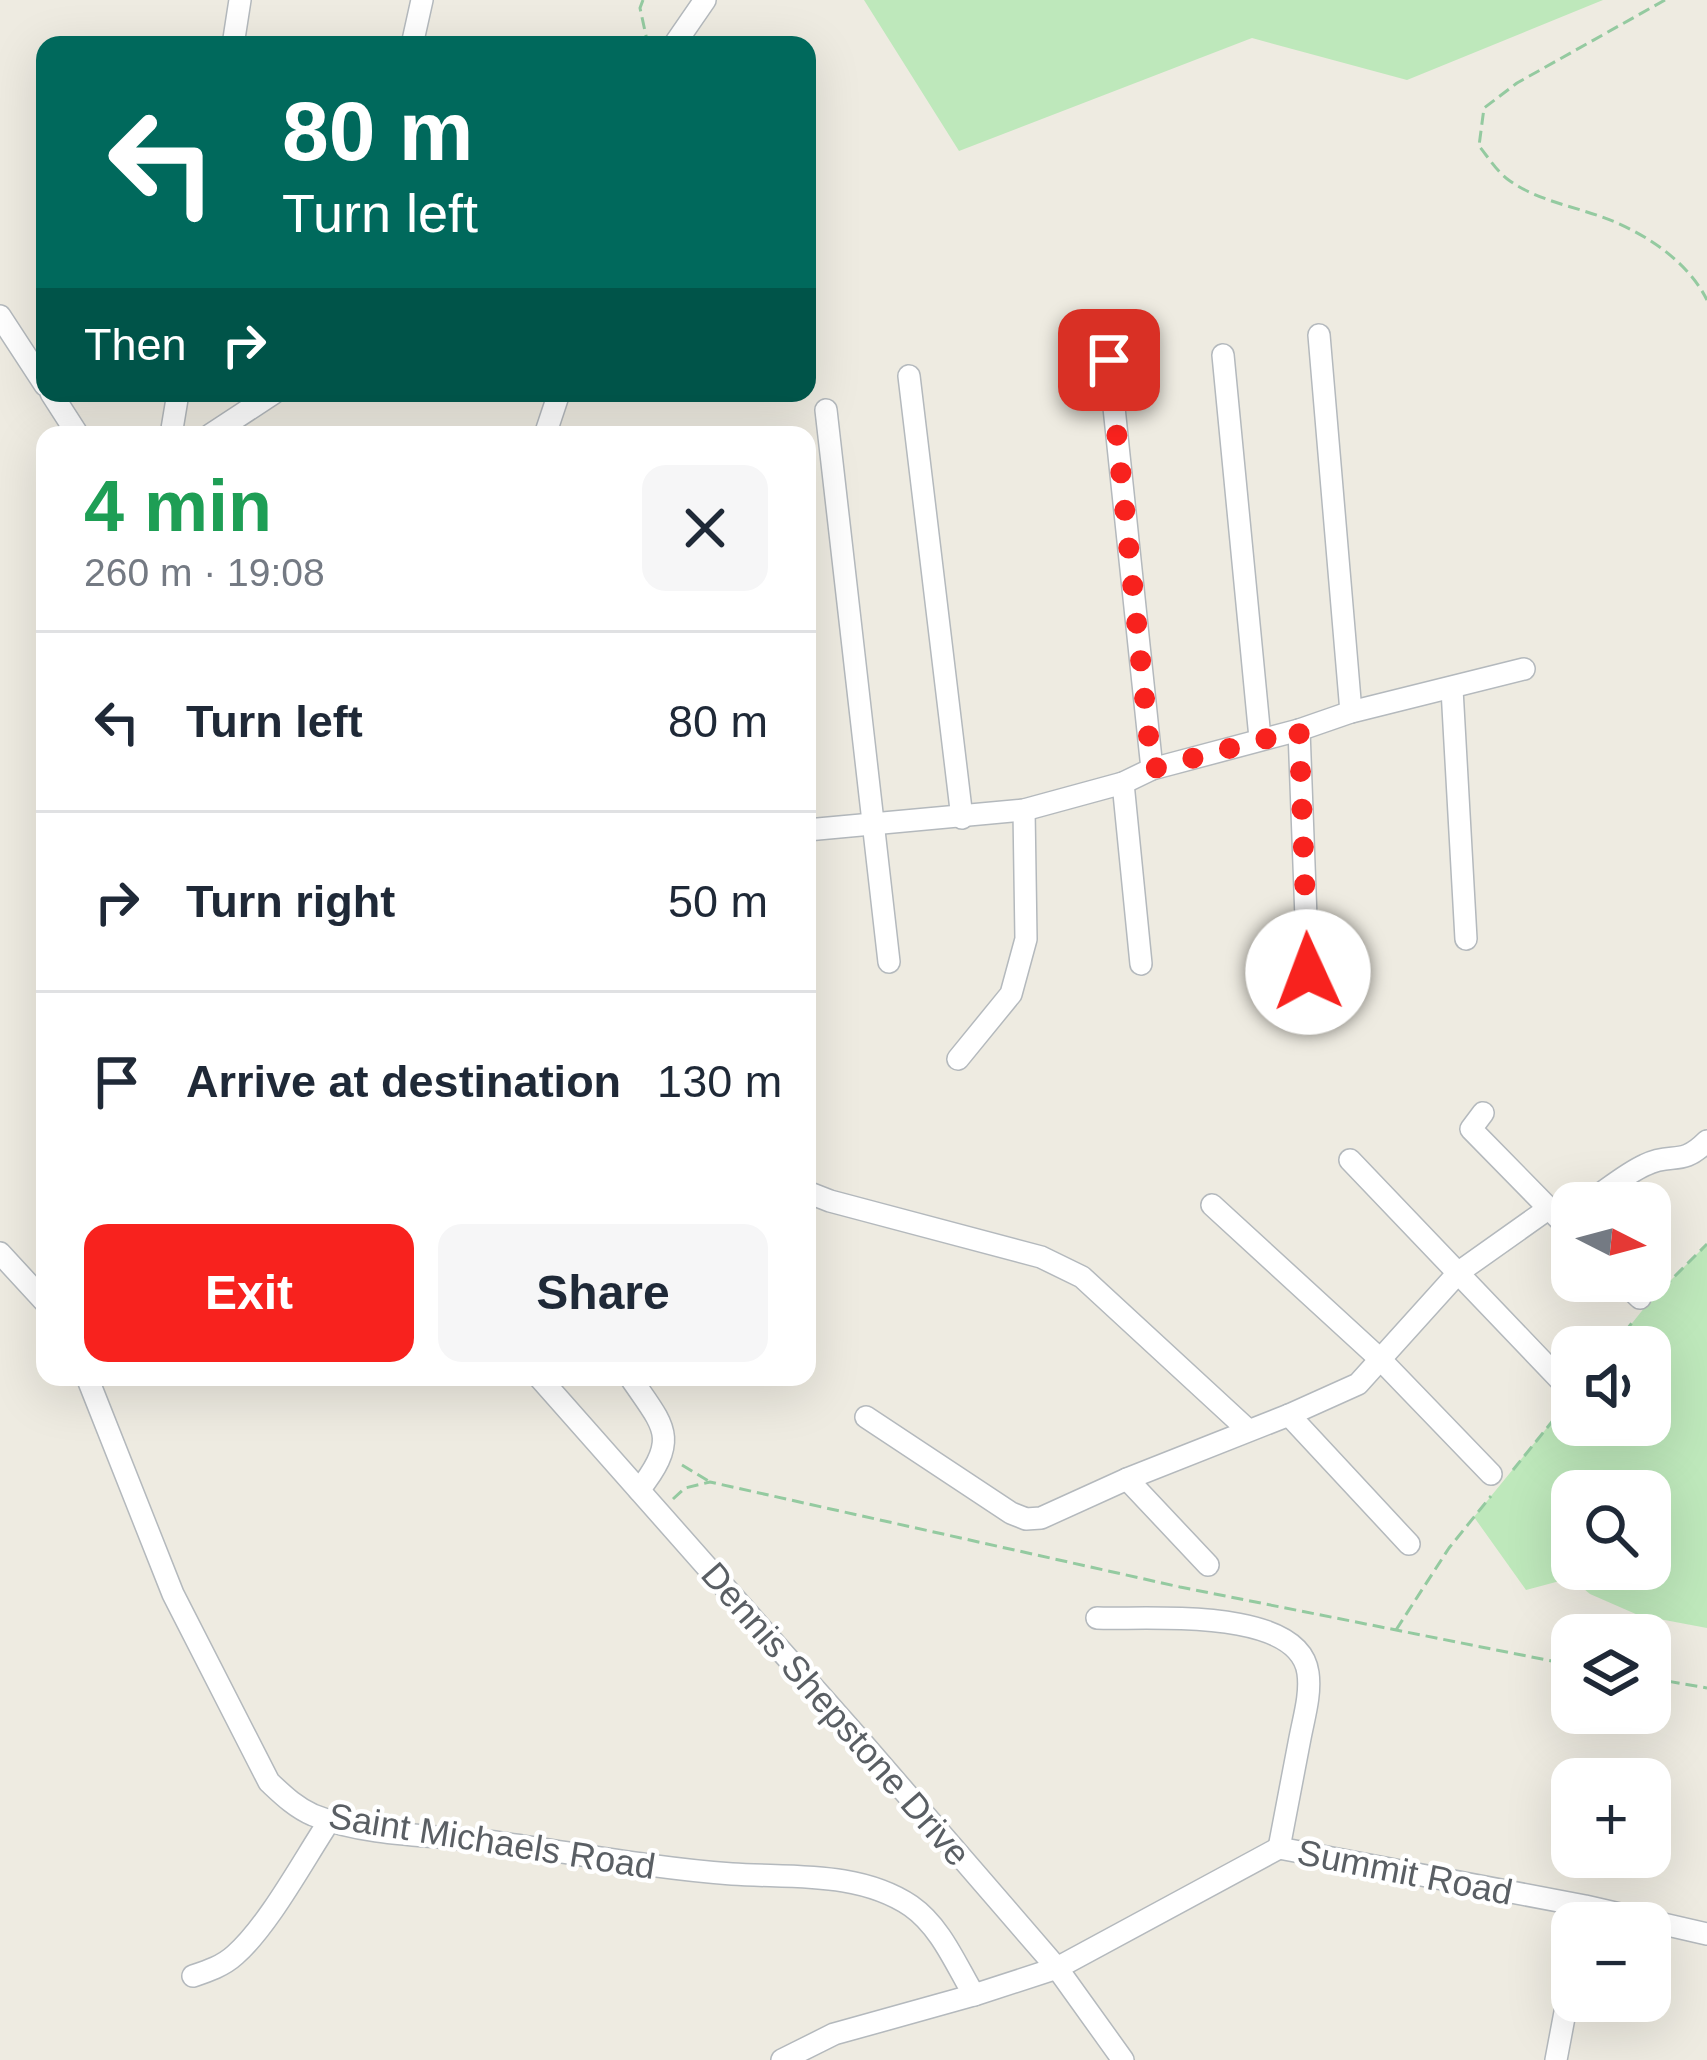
<!DOCTYPE html>
<meta charset="utf-8">
<style>
:root{--surface:#fff;--page:#f6f6f7;--text:#1f2937;--muted:#747a83;--line:#e0e1e3;--accent:#f8221e}
body{margin:0;font-family:Arial,sans-serif;background:var(--page);color:var(--text);height:100vh;display:flex;flex-direction:column;font-size:45px;white-space:nowrap}
*{box-sizing:border-box;margin:0}
p{font-size:39px;color:var(--muted)}
.icon{flex:none;width:66px;height:66px;fill:none;stroke:currentColor;stroke-width:2;stroke-linecap:round;stroke-linejoin:round}
.map{position:relative;flex:1;overflow:hidden}
.drawer{position:absolute;left:36px;top:426px;width:780px;height:960px;display:flex;flex-direction:column;background:var(--surface);border-radius:24px;box-shadow:0 12px 48px #0002}
.drawer>*{flex:none}
.guide{position:absolute;left:36px;top:36px;width:780px;height:366px;border-radius:24px;box-shadow:0 12px 48px #0002;background:#00695c;color:#fff;overflow:hidden}
.needle{width:78px;rotate:96deg}
.controls{position:absolute;left:1551px;top:1182px;display:grid;gap:24px}
.controls a{display:grid;place-items:center;width:120px;height:120px;border-radius:24px;background:var(--surface);box-shadow:0 12px 48px #0002;font-size:60px}
.pin{position:absolute;display:grid;place-items:center;width:102px;height:102px;color:#fff;margin:-51px;border-radius:24px;box-shadow:0 6px 18px #0006}
.me{position:absolute;width:132px;margin:-66px;rotate:358deg;stroke-linejoin:round;filter:drop-shadow(0 0 9px #0008)}
.turn{display:flex;align-items:center;gap:42px;height:252px;padding:0 48px;font-size:54px}
.turn .icon{width:156px;height:156px;stroke-width:2.5}
.turn b{display:block;font-size:84px;line-height:102px}
.then{display:flex;align-items:center;height:114px;padding:0 48px;background:#0003;gap:24px;font-size:45px}
.round{display:grid;place-items:center;flex:none;width:126px;height:126px;border-radius:24px;background:var(--page)}
.summary{display:flex;align-items:center;justify-content:space-between;height:204px;padding:0 48px}
h1{font-size:72px;font-weight:600;line-height:90px;color:#1e9e55}
.button{display:flex;gap:24px;margin-top:auto;padding:24px 48px}
.button a{flex:1;height:138px;border-radius:24px;background:var(--accent);color:#fff;font-size:48px;font-weight:600;line-height:138px;text-align:center}
.button a+a{background:var(--page);color:var(--text)}
ul{padding:0;list-style:none}
li{display:flex;align-items:center;gap:36px;height:180px;padding:0 48px;border-top:3px solid var(--line)}
li div{flex:1}
li b{display:block;font-size:45px}
li em{font-style:normal}
.map>svg:first-child{display:block}
.green{fill:#bee8bb;fill-rule:evenodd}
.lines{fill:none;stroke-linecap:round;stroke-linejoin:round}
.minor-casing{stroke:#b4b9bd;stroke-width:24}
.path{stroke:#94caa0;stroke-width:3;stroke-dasharray:12 6;stroke-linecap:butt}
.minor{stroke:#fff;stroke-width:21}
.route{stroke:#f8221e;stroke-width:21;stroke-dasharray:0 37.8}
.labels{text-anchor:middle;dominant-baseline:central;stroke-width:9;stroke-linejoin:round;paint-order:stroke}
.street-label{font-size:36px;fill:#5a5f64;stroke:#fff}
</style>
<div class="map">
<svg width="1707" height="2060" viewBox="0 0 1707 2060">
<rect width="100%" height="100%" fill="#eeebe1"/>
<g class="green">
<path d="M864 0H1603L1407 80 1252 38 959 151Z"/>
<path d="M1707 1244V1628L1638 1615 1590 1594 1571 1578 1526 1590 1474 1517 1572 1397V1425H1650V1347H1613L1649 1302ZM1572 1491H1650V1569H1572Z"/>
</g>
<g class="lines">
<g class="minor-casing">
<g id="minor">
<path d="M233 45 240 0"/>
<path d="M412 45 422 0"/>
<path d="M674 45 705 0"/>
<path d="M0 316 45 385"/>
<path d="M1319 335 1351 712"/>
<path d="M1223 355 1260 738"/>
<path d="M1109 360 1152 769"/>
<path d="M909 376 962 818"/>
<path d="M51 393 78 435"/>
<path d="M826 410 889 962"/>
<path d="M171 435 178 393"/>
<path d="M210 435 274 393"/>
<path d="M545 435 559 393"/>
<path d="M1452 689 1466 939"/>
<path d="M1299 730 1308 972"/>
<path d="M1123 783 1141 964"/>
<path d="M807 830 1024 810 1123 783 1152 769 1299 730 1351 712 1524 669"/>
<path d="M958 1059 1011 994 1026 939 1024 810"/>
<path d="M1483 1113 1471 1129 1572 1232"/>
<path d="M1350 1160 1566 1386"/>
<path d="M807 1192 830 1201 1041 1257 1082 1277 1248 1430"/>
<path d="M1587 1203C1606 1191 1625 1174 1645 1165 1673 1151 1680 1168 1707 1141"/>
<path d="M1212 1205 1381 1360 1491 1474"/>
<path d="M0 1253 45 1302"/>
<path d="M1622 1281 1640 1298"/>
<path d="M87 1377 173 1594 269 1782C283 1795 295 1807 313 1815 367 1837 437 1835 495 1842 574 1853 652 1868 732 1874 791 1878 859 1871 911 1906 941 1927 956 1965 974 1995"/>
<path d="M539 1377 859 1739 1057 1968 1123 2060"/>
<path d="M630 1377C663 1426 681 1437 639 1490"/>
<path d="M1289 1415 1409 1544"/>
<path d="M866 1417 1011 1513 1026 1519 1041 1518 1127 1479 1289 1415 1358 1384 1459 1272 1548 1209"/>
<path d="M1127 1479 1208 1565"/>
<path d="M1097 1618C1146 1620 1299 1606 1308 1673 1311 1694 1304 1717 1300 1738 1293 1774 1286 1811 1279 1848"/>
<path d="M193 1976C208 1971 223 1966 235 1955 269 1925 304 1859 330 1820"/>
<path d="M782 2060 834 2034 974 1995 1057 1968 1279 1848 1585 1906 1707 1934"/>
<path d="M1556 2060 1572 1975"/>
</g>
</g>
<g class="path">
<path d="M643 0 640 8 648 45"/>
<path d="M1665 0 1517 83 1484 108 1479 146C1488 157 1498 173 1510 181 1542 203 1580 207 1615 222 1652 238 1689 264 1707 300"/>
<path d="M1662 1289 1707 1244"/>
<path d="M1613 1347 1635 1319"/>
<path d="M682 1465 710 1482"/>
<path d="M1513 1470 1563 1408"/>
<path d="M673 1499 685 1488 710 1482 1180 1587 1572 1665"/>
<path d="M1396 1630 1449 1548 1491 1496"/>
<path d="M1650 1678 1707 1688"/>
</g>
<use href="#minor" class="minor"/>
</g>
<g class="lines">
<path class="route" d="M1109 360 1152 769 1299 730 1308 972"/>
</g>
<g class="labels">
<g class="street-label">
<text transform="translate(836 1714) rotate(49)">Dennis Shepstone Drive</text>
<text transform="translate(492 1841) rotate(9)">Saint Michaels Road</text>
<text transform="translate(1405 1872) rotate(11)">Summit Road</text>
</g>
</g>
</svg>
<div class="controls">
<a><svg class="needle" viewBox="-14 -14 28 28"><path d="M0-13l5 13h-10z" fill="#e53935"/><path d="M0 13l5-13h-10z" fill="#747a83"/></svg></a>
<a><svg class="icon" aria-label="sound" viewBox="0 0 24 24"><path d="M4 9h4l5-4v14l-5-4H4zM17 9q2 3 0 6"/></svg></a>
<a><svg class="icon" aria-label="search" viewBox="0 0 24 24"><circle cx="10" cy="10" r="6"/><path d="M15 15l6 6"/></svg></a>
<a><svg class="icon" aria-label="layers" viewBox="0 0 24 24"><path d="M12 4l9 5-9 5-9-5zM3 14l9 5 9-5"/></svg></a>
<a>+</a>
<a>−</a>
</div>
<div class="pin" style="left:1109px;top:360px;background:#d93025"><svg class="icon" aria-label="arrive" viewBox="0 0 24 24"><path d="M6 21V4h12l-3 4 3 4H6"/></svg></div>
<svg class="me" style="left:1308px;top:972px" viewBox="-20 -20 40 40"><circle r="19" fill="#fff"/><path d="M0-13L10 11 0 6-10 11z" fill="#f8221e"/></svg>
<div class="guide">
<div class="turn"><svg class="icon" aria-label="left" viewBox="0 0 24 24"><path d="M17 20v-9H6M10 6l-5 5 5 5"/></svg><div><b>80 m</b>Turn left</div></div>
<div class="then">Then<svg class="icon" aria-label="right" viewBox="0 0 24 24"><path d="M7 20v-9h11M14 6l5 5-5 5"/></svg></div>
</div>
<section class="drawer">
<div class="summary"><div><h1>4 min</h1><p>260 m · 19:08</p></div><a class="round"><svg class="icon" aria-label="close" viewBox="0 0 24 24"><path d="M6 6l12 12M18 6L6 18"/></svg></a></div>
<ul>
<li><svg class="icon" aria-label="left" viewBox="0 0 24 24"><path d="M17 20v-9H6M10 6l-5 5 5 5"/></svg><div><b>Turn left</b></div><em>80 m</em></li>
<li><svg class="icon" aria-label="right" viewBox="0 0 24 24"><path d="M7 20v-9h11M14 6l5 5-5 5"/></svg><div><b>Turn right</b></div><em>50 m</em></li>
<li><svg class="icon" aria-label="arrive" viewBox="0 0 24 24"><path d="M6 21V4h12l-3 4 3 4H6"/></svg><div><b>Arrive at destination</b></div><em>130 m</em></li>
</ul>
<div class="button"><a>Exit</a><a>Share</a></div>
</section>
</div>
